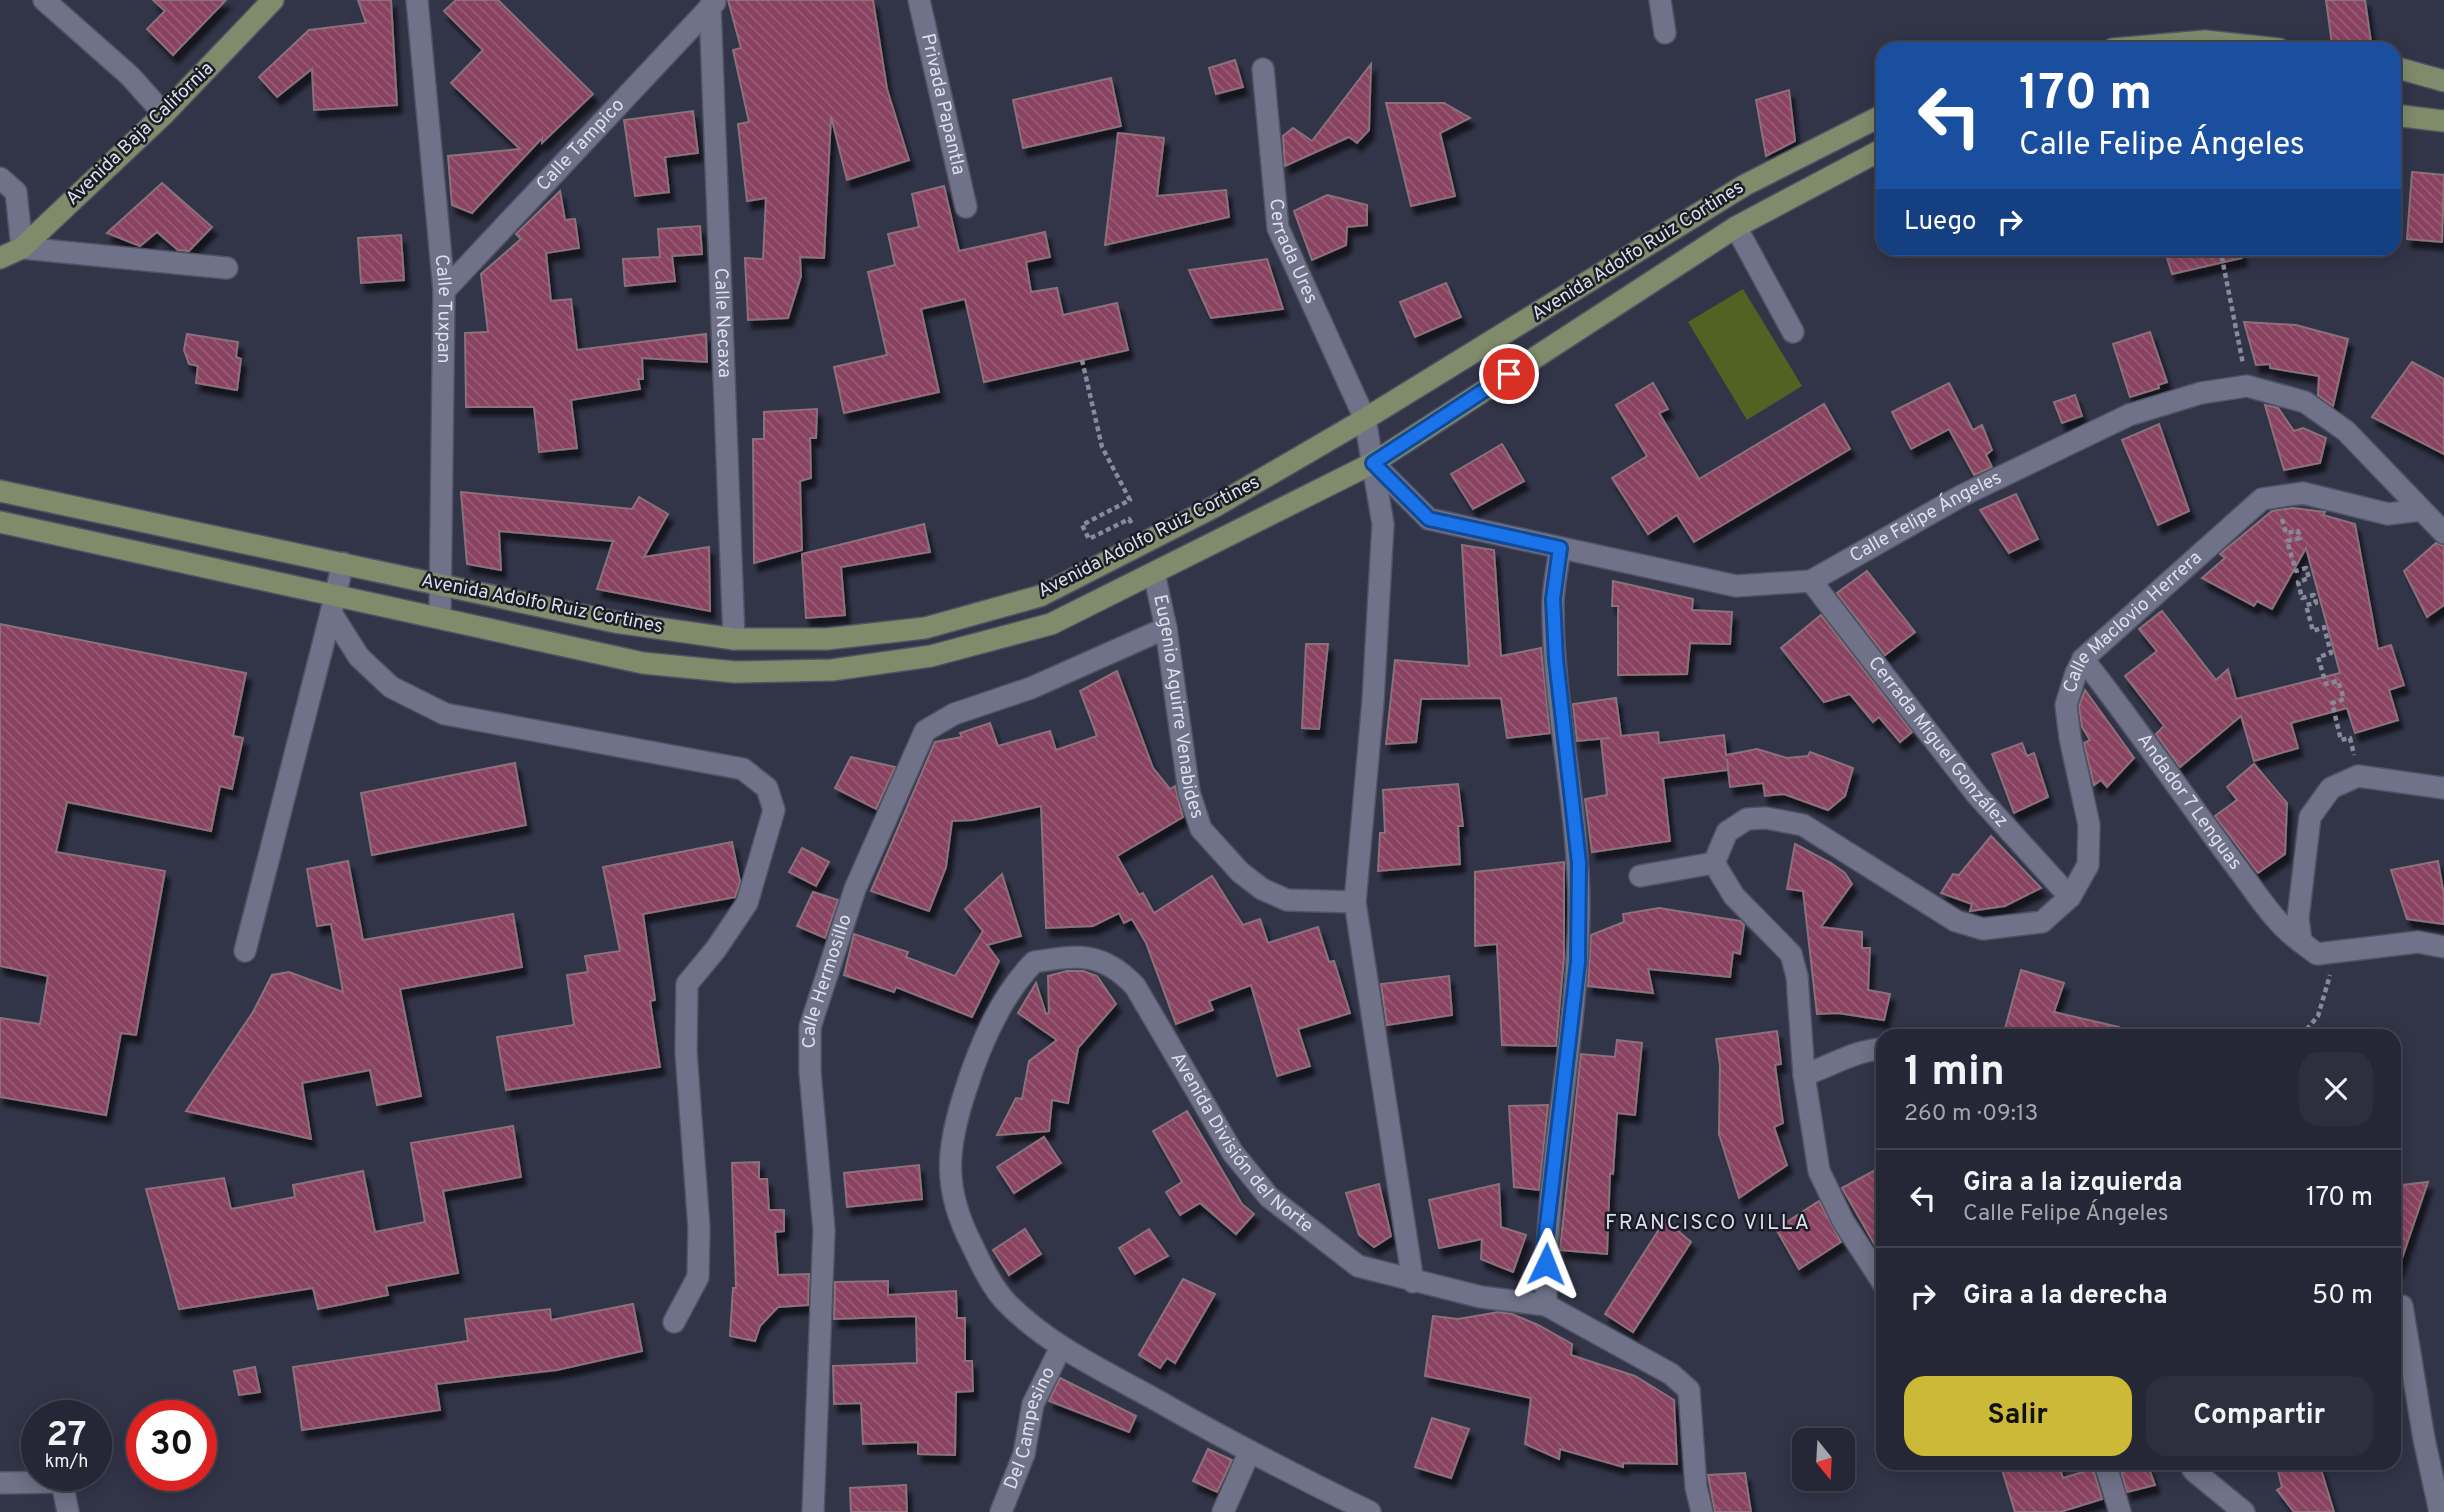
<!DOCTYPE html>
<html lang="es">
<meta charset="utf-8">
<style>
:root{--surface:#262736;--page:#2e2f3e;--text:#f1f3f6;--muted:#a4a5ad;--line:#424451;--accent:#cdb938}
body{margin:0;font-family:Overpass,sans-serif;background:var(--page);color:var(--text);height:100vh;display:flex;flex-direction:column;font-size:26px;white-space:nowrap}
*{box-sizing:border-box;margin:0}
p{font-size:23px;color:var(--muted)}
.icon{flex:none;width:38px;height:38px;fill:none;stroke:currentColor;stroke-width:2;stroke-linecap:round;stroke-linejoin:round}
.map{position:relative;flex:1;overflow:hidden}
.panel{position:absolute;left:1876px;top:1029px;width:525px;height:441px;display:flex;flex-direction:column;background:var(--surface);border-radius:21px;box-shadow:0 4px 18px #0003,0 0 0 2px var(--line)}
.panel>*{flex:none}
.banner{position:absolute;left:1876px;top:42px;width:525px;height:214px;border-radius:21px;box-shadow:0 4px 18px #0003,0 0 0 2px var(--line);background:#1a4fa0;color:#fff;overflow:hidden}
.needle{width:46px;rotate:162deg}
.tools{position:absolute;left:1792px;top:1428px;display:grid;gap:14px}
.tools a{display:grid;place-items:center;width:63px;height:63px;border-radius:14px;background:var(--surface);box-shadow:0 4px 18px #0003,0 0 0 2px var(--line);font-size:35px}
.speed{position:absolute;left:21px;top:1400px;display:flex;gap:14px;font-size:35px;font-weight:700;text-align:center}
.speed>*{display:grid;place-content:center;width:91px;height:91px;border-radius:50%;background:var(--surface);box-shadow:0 4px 18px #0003,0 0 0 2px var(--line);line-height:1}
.speed small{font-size:18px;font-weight:400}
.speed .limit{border:10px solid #d22;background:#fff;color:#111}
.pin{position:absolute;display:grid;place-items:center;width:60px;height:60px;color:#fff;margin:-30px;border:4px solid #fff;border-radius:50%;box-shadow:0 2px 7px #0007}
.me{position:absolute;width:77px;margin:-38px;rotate:2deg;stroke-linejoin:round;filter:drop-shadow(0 0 5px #0008)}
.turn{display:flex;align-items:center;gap:24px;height:147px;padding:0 28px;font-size:32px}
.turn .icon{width:91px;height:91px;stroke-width:2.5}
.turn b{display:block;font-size:49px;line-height:60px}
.then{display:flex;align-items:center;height:66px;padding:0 28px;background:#0003;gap:14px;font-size:26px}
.round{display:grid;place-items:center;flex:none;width:74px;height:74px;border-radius:21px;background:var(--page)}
.head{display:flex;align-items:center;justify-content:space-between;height:119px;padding:0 28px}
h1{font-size:42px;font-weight:700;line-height:52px}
.cta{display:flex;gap:14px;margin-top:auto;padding:14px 28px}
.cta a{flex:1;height:80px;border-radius:21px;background:var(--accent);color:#111;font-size:28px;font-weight:700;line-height:80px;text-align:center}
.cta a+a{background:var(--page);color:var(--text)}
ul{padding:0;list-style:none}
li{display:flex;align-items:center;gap:21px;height:98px;padding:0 28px;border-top:2px solid var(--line)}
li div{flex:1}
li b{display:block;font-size:26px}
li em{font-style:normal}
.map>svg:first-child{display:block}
.garden{fill:#516223}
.building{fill:url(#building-back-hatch);stroke:#8b717a;stroke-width:2;filter:url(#shadow)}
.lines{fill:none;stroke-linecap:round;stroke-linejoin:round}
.minor-casing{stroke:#515263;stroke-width:24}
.major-casing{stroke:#515263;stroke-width:24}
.path{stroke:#888a9a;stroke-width:4.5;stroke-dasharray:5 3.5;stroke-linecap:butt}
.minor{stroke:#6f7288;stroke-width:21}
.major{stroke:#808b6b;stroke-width:21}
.route-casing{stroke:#114b97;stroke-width:18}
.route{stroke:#1a73e8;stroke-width:12}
.labels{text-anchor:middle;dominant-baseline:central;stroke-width:5;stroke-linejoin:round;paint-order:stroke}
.street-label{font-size:19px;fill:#dedfec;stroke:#1c1c26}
.neighbourhood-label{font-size:21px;letter-spacing:2px;fill:#dedfec;stroke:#1c1c26}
</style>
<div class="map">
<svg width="2444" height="1512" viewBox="0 0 2444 1512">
<defs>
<pattern id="building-back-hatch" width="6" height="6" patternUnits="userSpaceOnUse" patternTransform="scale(1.75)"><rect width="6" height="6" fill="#89425f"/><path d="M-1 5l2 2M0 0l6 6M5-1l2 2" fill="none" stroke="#995d76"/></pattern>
<filter id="shadow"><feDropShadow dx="4.5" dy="8" stdDeviation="2" flood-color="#0009"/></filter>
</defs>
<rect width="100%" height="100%" fill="#323448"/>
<path class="garden" d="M1743 289 1802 386 1747 420 1688 322Z"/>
<g class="building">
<path d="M153 0H226L173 55 147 29 165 11Z"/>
<path d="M358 0H391L397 105 314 110 312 69 277 97 259 77 309 30 366 23Z"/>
<path d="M456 0H498L593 94 542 143V138L472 213 452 205 448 156 520 149 451 83 483 50 444 11Z"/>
<path d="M728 0H873L887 89 909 160 847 180 831 116 824 258 800 257 801 276 788 318 748 320 745 258 763 259 766 198 747 201 738 124 749 122 733 50 741 48Z"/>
<path d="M2326 0H2365L2372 49 2332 44Z"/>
<path d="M1235 60 1243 87 1216 94 1209 68Z"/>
<path d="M1371 64 1369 130 1357 143 1349 137 1285 166 1283 136 1293 128 1312 141Z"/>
<path d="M1111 78 1121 126 1023 148 1013 100Z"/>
<path d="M1789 90 1795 141 1766 156 1756 100Z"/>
<path d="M1386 103H1444L1470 118 1440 133 1455 196 1411 206Z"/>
<path d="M693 111 698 153 665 157 669 192 635 196 624 120Z"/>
<path d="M1118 133 1164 138 1157 196 1226 190 1229 217 1105 245Z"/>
<path d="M2412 172 2444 175 2442 242 2407 239Z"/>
<path d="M162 183 212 227 189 251 178 250 157 232 140 246 107 233Z"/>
<path d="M944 186 959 251 1045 232 1050 257 1026 262 1031 292 1057 288 1063 315 1117 303 1128 350 984 382 965 299 921 309 939 392 844 413 834 367 887 355 868 272 895 265 888 234 919 227 912 194Z"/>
<path d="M560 191 565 220 575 219 579 248 546 253 551 301 571 299 577 350 706 334 707 362 642 358 643 379H638L640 389 571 400 577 448 539 452 534 407H466L465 333 488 332 481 274 521 239 516 234Z"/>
<path d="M1327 195 1367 205V225L1347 227 1346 245 1312 260 1294 211Z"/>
<path d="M700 226 702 254 672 256 675 281 625 286 623 259 660 257 658 229Z"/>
<path d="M401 235 404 280 361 283 358 238Z"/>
<path d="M2164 248H2241L2242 258 2172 274Z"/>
<path d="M1267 259 1283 309 1211 318 1189 270Z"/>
<path d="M1446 283 1461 317 1415 337 1400 302Z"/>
<path d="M2244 322 2296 325 2348 339 2333 406 2318 395 2319 376 2270 368V364L2256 365Z"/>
<path d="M2150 332 2167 382 2158 385 2159 388 2130 397 2113 344Z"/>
<path d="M187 334 238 342 236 357 241 359 237 390 196 383 198 366 189 364 184 350Z"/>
<path d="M2412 362 2444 379V454L2372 417Z"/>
<path d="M1653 383 1668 409 1659 413 1699 479 1824 404 1850 449 1694 542 1677 515 1648 534 1612 478 1647 456 1616 405Z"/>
<path d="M1949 383 1973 430 1982 425 1992 450 1986 455 1992 467 1974 475 1949 429 1911 449 1892 412Z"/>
<path d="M2075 395 2082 416 2062 423 2054 402Z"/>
<path d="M2265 405 2278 408 2294 431 2303 428 2326 438 2320 463 2284 470Z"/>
<path d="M817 409 816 438H810L811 478 800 481 802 550 754 563 753 439H764V412Z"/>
<path d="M2159 424 2189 511 2158 525 2122 440Z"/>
<path d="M1502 444 1524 481 1473 509 1451 474Z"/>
<path d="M461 492 632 509 639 497 668 514 644 557 709 547 710 611 597 589 613 541 499 531 501 570 467 564Z"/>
<path d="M2016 494 2038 539 2009 553 1980 510Z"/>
<path d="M2293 508 2325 512 2323 515 2355 524 2378 649 2391 645 2404 685 2389 690 2398 720 2355 733 2347 708 2291 723 2298 748 2254 761 2241 716 2180 767 2156 734 2164 726 2125 676 2157 651 2139 629 2162 611 2216 680 2228 669 2236 699 2340 673 2306 548 2272 609 2257 601 2254 606 2202 578 2225 558 2220 554 2272 511Z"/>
<path d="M924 524 930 552 841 567 845 615 806 618 802 554Z"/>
<path d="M2436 543 2444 546V605L2427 617 2404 571Z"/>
<path d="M1462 545 1494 550 1501 656 1541 648 1550 733 1507 738 1501 698 1421 699 1416 742 1386 744 1395 660 1469 666Z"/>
<path d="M1867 571 1915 632 1885 655 1837 593Z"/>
<path d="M1613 581 1693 599 1692 610 1732 612 1730 644 1690 643 1687 674 1618 675V606H1612Z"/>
<path d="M1821 615 1912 732 1900 742 1879 717 1873 722 1850 694 1824 702 1781 648Z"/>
<path d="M0 624 246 673 233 736 243 738 232 789 220 786 211 831 67 802 56 852 165 871 136 1035 121 1033 106 1115 0 1097V1018L40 1024 48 976 0 966Z"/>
<path d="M1306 644H1328L1319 729 1302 728Z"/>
<path d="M1117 671 1153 768 1170 789 1175 786 1183 817 1117 856 1139 895 1143 893 1154 913 1212 876 1243 925 1260 919 1268 943 1318 927 1329 962 1334 961 1350 1013 1298 1029 1310 1066 1277 1076 1251 985 1209 1001 1213 1010 1176 1024 1146 943 1132 919 1124 923 1119 913 1093 926 1046 928 1041 806 973 820 952 821 946 867 929 911 871 891 935 742 962 737 960 733 990 723 998 746 1050 731 1056 750 1097 736 1080 691Z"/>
<path d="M2085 690 2134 758 2107 787 2101 780 2094 785 2084 743 2090 740 2082 727 2079 706Z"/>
<path d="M1616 698 1621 736 1658 732 1659 743 1724 735 1726 755 1757 749 1787 758 1808 756 1810 752 1853 768 1845 796 1828 810 1784 794 1765 796 1763 783 1730 787 1727 759 1728 770 1663 778 1670 841 1592 852 1585 799 1607 795 1601 739 1610 738 1577 741 1573 704Z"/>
<path d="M2022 743 2027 756 2034 753 2048 797 2014 813 1992 754Z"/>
<path d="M851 757 895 767 876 809 835 788Z"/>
<path d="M515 763 526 825 372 855 361 793Z"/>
<path d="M2254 764 2287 803 2285 854 2258 873 2215 816 2237 800 2227 787Z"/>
<path d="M1458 784 1463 826H1458L1460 864 1378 871 1380 833H1385L1383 790Z"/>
<path d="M1991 836 2041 888 2005 906 1970 911 1972 904 1941 893 1953 874 1959 875Z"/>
<path d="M732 842 740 882 735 897 643 914 655 1000 650 1001 660 1067 506 1090 497 1037 574 1025 567 975 588 972 585 956 620 951 603 867Z"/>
<path d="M1795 844 1831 863 1845 873 1852 884 1821 927 1862 932V948H1870L1868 990 1890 994 1884 1020 1838 1013 1817 1014 1803 891 1787 889Z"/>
<path d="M802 848 829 862 816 886 789 872Z"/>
<path d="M348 861 363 940 513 914 522 967 400 989 421 1096 377 1105 370 1070 302 1083 311 1139 186 1111 253 1012 272 975 289 972 343 992 331 924 317 926 307 869Z"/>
<path d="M2438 861 2444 895V924L2407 919 2391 870Z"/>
<path d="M1564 862V957L1556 1046 1502 1045 1497 944 1475 946V872Z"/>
<path d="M1002 874 1021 936 987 945 999 961 972 1017 896 987 894 992 844 975 854 934 908 952 906 957 955 976 983 931 965 909Z"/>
<path d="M813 892 838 900 825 938 797 926Z"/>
<path d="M1659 908 1740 921 1744 925 1740 954 1733 952 1730 977 1648 969 1653 993 1588 986 1591 935 1624 922 1623 914Z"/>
<path d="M2021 970 2064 983 2054 1012 2119 1027 2118 1036H2003Z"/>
<path d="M1067 971H1083L1097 976 1116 1004 1078 1048 1068 1103 1052 1100 1049 1131 997 1135 1016 1098 1022 1099 1029 1061 1057 1040 1018 1013 1036 983 1046 1014 1049 1013 1048 976Z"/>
<path d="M1449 976 1452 1015 1387 1025 1381 984Z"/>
<path d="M1777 1031 1781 1064 1775 1065 1783 1123 1774 1127 1787 1165 1739 1198 1719 1134 1720 1065 1716 1039Z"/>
<path d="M1617 1040 1642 1043 1635 1115 1617 1113 1613 1174 1610 1173 1607 1254 1560 1250 1581 1054 1615 1057Z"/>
<path d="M1548 1105 1539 1190 1514 1187 1509 1106Z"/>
<path d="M1187 1111 1242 1204 1254 1214 1236 1234 1200 1203 1180 1215 1166 1192 1182 1182 1153 1131Z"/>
<path d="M513 1126 521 1177 443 1191 458 1273 386 1286 388 1295 318 1309 313 1288 179 1309 146 1189 224 1178 231 1209 295 1197 293 1185 363 1171 375 1232 425 1222 411 1143Z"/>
<path d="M1044 1137 1061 1163 1014 1193 997 1167Z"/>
<path d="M759 1162V1179H767L769 1210H784V1231L775 1232 778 1275 809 1274 808 1305 778 1307 760 1326 755 1341 730 1336 733 1288H736L732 1163Z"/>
<path d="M919 1165 922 1199 847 1207 844 1173Z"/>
<path d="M1883 1166V1259L1842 1188Z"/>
<path d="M2428 1182 2398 1270H2394V1186Z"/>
<path d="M1379 1184 1391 1236 1374 1247 1359 1235 1346 1193Z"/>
<path d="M1499 1184 1501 1227 1526 1235 1513 1272 1481 1259 1482 1239 1439 1248 1429 1200Z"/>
<path d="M1819 1201 1841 1242 1799 1269 1776 1229Z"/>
<path d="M1665 1220 1691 1242 1633 1332 1605 1314Z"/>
<path d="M1025 1229 1041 1254 1009 1275 993 1250Z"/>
<path d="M1149 1229 1168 1256 1135 1274 1119 1248Z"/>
<path d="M1183 1279 1215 1294 1175 1363 1167 1358 1160 1368 1139 1355Z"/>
<path d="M888 1281V1295L956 1291 957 1318H965V1361H972L973 1391 956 1392 955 1455 918 1454V1442L863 1444 861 1403 834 1404 833 1366 917 1363 916 1316 834 1319 835 1282Z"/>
<path d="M633 1304 642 1351 557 1370 436 1384 440 1410 302 1430 293 1367 468 1341 465 1319 550 1309 551 1320Z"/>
<path d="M1499 1312 1512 1314 1538 1325 1572 1344 1571 1355 1635 1376 1674 1400 1677 1464 1623 1463V1467L1560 1449 1559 1459 1525 1444 1531 1398 1425 1376 1433 1316 1458 1319Z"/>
<path d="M255 1367 260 1392 239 1395 234 1371Z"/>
<path d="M1060 1378 1136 1416 1129 1432 1049 1401Z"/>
<path d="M1432 1418 1469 1429 1451 1478 1415 1467Z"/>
<path d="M1208 1449 1232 1460 1217 1492 1193 1481Z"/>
<path d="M2000 1463H2058L2063 1478 2093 1469 2102 1499 2060 1512H2015Z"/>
<path d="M2119 1463H2147L2155 1485 2127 1492Z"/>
<path d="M2276 1463H2319L2334 1512H2294L2277 1490 2282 1487Z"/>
<path d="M1745 1473 1751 1512H1715L1708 1475Z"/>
<path d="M906 1485 907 1512H851L850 1488Z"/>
</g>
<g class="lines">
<g class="minor-casing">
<g id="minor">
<path d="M44 0 130 76 164 114"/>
<path id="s1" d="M417 0 444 291 440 617"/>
<path id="s2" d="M919 0 966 207"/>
<path d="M1660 0 1665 33"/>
<path id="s3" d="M710 6 734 639"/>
<path id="s4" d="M1263 69 1278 228 1365 419 1383 524 1373 701 1355 902 1413 1282"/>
<path d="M0 178 16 192 22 248 227 268"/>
<path d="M1736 227 1793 332"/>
<path id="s5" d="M444 291 715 2"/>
<path id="s6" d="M1373 463 1429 519 1736 586 1811 581 1961 496 2129 415 2201 393 2247 386 2305 402 2346 431 2444 533"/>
<path d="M343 563 331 613 359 657 391 687 445 714 743 769 767 788 774 810 747 903 716 949 687 984 686 1052 699 1228 698 1277 674 1322"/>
<path id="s7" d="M1154 573 1166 628 1189 792 1201 829 1240 872 1262 889 1287 900 1355 902"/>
<path id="s8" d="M1811 581 1977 795 2070 897"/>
<path id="s9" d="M2083 659C2135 725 2182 794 2232 861 2254 889 2272 921 2301 942"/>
<path d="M2444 788 2358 776 2331 788 2310 817 2298 918 2301 942 2317 954 2418 942 2444 947"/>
<path id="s10" d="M1714 863 1727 832 1747 819 1766 818 1803 825 1956 921 1983 929 2042 922 2070 897 2088 865 2089 825 2070 738 2066 705 2076 673 2083 659 2262 499 2303 493 2388 514 2421 510"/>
<path d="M1714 863 1734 896 1791 954 1797 976 1804 1075 1819 1171 1843 1221 1883 1283"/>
<path d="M1640 876 1714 863"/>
<path d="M245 951 331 613"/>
<path d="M1804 1075C1831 1066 1855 1050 1883 1049"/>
<path d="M1546 1305C1544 1172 1578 1041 1579 908 1579 805 1552 704 1553 601 1554 583 1558 565 1560 548"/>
<path d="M2402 1306 2424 1439 2440 1512"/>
<path d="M2105 1463 2120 1512"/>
<path d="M2189 1463 2194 1471 2244 1512"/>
<path d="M0 1483 62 1482 68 1512"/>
<path id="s11" d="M813 1512 824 1230 810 1072V1027L855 889 925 731 954 714 1031 688 1166 628"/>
<path id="s12" d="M1001 1512 1024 1454 1033 1404 1061 1347"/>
<path d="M1223 1512 1249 1453"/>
<path id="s13" d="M1370 1512C1298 1477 1228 1441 1158 1401 1106 1372 1049 1346 1007 1303 992 1288 981 1264 972 1245 943 1189 946 1150 965 1092 979 1047 1001 996 1034 962 1078 955 1102 951 1135 986L1233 1153 1269 1197 1358 1266 1481 1297 1546 1305 1671 1374 1689 1390 1696 1487 1702 1512"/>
</g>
</g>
<g class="major-casing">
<g id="major">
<path d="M2113 49 2205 41 2279 49"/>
<path d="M2394 67 2444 81"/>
<path d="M2394 115 2444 121"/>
<path d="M0 258 22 248 164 114 273 0"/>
<path d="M0 491 615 622 734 639H827L925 628 1040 596 1214 507 1365 419 1745 185 1883 115"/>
<path d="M0 522 643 663 735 672 832 670 931 656 1051 624 1373 463 1736 227 1883 149"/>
</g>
</g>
<g class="path">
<path d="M2220 248 2243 364"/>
<path d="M1082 360 1102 447 1130 500 1082 525 1089 539 1129 519 1132 524"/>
<path d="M2282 519 2286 533 2298 531 2300 538 2287 541 2296 571 2306 568 2309 578 2298 582 2302 598 2314 595 2316 603 2306 605 2313 631 2324 627 2331 653 2318 657 2326 684 2338 681 2344 699 2332 703 2341 740 2350 738 2354 755"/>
<path d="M2301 1036 2318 1016 2330 975"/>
</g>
<use href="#minor" class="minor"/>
<use href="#major" class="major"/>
</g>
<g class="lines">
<g class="route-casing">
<path id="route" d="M1509 374 1373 463 1429 519 1560 548 1553 599 1556 659 1579 863 1578 962 1545 1243 1546 1264"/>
</g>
<use href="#route" class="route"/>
</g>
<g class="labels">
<g class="street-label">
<text stroke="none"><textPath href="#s2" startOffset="107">Privada Papantla</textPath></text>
<text transform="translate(140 134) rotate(-44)">Avenida Baja California</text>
<text stroke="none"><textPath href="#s5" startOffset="200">Calle Tampico</textPath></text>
<text stroke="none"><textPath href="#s4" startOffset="186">Cerrada Ures</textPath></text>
<text transform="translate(1638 251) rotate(-32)">Avenida Adolfo Ruiz Cortines</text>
<text stroke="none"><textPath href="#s1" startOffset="310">Calle Tuxpan</textPath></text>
<text stroke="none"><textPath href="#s3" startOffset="317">Calle Necaxa</textPath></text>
<text stroke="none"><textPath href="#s6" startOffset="600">Calle Felipe Ángeles</textPath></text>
<text transform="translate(1149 537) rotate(-27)">Avenida Adolfo Ruiz Cortines</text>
<text transform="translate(542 604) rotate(11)">Avenida Adolfo Ruiz Cortines</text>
<text stroke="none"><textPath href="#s10" startOffset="728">Calle Maclovio Herrera</textPath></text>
<text stroke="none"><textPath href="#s7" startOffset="136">Eugenio Aguirre Venabides</textPath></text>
<text stroke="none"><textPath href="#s8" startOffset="205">Cerrada Miguel González</textPath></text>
<text stroke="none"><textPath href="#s9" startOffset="178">Andador 7 Lenguas</textPath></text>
<text stroke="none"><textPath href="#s11" startOffset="534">Calle Hermosillo</textPath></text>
<text stroke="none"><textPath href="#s13" startOffset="1096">Avenida División del Norte</textPath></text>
<text stroke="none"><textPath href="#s12" startOffset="89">Del Campesino</textPath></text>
</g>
<g class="neighbourhood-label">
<text x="1708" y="1223">FRANCISCO VILLA</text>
</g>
</g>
</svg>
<div class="tools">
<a><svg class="needle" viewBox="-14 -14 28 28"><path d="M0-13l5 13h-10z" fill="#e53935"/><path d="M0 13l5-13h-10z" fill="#a4a5ad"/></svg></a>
</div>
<div class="speed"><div>27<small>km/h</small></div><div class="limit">30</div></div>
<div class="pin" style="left:1509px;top:374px;background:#d93025"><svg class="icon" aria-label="arrive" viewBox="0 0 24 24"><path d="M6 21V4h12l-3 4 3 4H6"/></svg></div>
<svg class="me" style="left:1546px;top:1264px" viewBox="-20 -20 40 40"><path d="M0-17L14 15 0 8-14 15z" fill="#1a73e8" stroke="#fff" stroke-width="4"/></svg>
<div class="banner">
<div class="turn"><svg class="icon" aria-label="left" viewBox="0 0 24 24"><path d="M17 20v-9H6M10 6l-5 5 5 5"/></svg><div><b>170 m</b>Calle Felipe Ángeles</div></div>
<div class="then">Luego<svg class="icon" aria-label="right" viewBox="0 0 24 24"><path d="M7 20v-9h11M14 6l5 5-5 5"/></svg></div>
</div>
<section class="panel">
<div class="head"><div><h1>1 min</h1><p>260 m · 09:13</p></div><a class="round"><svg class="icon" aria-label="close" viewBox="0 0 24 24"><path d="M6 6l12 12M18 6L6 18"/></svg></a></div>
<ul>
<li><svg class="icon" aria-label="left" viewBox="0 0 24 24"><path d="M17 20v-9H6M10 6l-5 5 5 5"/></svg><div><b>Gira a la izquierda</b><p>Calle Felipe Ángeles</p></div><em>170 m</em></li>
<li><svg class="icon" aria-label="right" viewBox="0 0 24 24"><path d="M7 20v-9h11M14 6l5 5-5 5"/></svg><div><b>Gira a la derecha</b></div><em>50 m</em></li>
</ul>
<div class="cta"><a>Salir</a><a>Compartir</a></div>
</section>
</div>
